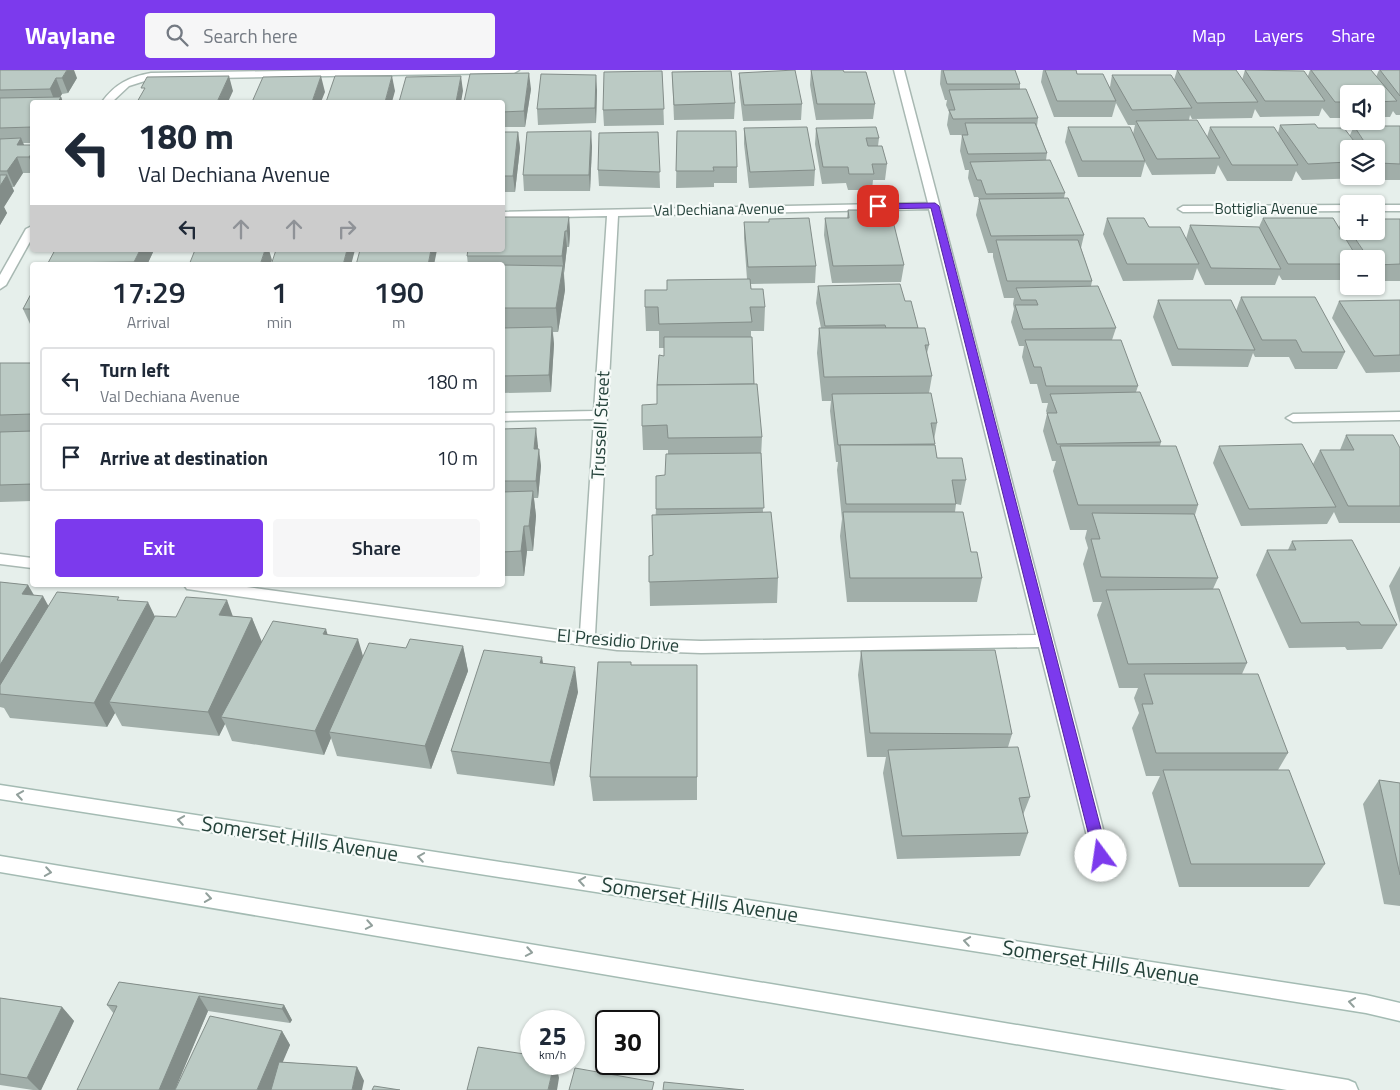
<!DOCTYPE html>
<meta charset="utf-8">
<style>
:root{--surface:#fff;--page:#f6f6f7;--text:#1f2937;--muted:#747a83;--line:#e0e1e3;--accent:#7c3aed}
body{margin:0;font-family:"Titillium Web",sans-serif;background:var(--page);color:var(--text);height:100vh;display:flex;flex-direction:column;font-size:19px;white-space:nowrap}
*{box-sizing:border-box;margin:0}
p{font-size:16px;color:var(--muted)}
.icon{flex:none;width:28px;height:28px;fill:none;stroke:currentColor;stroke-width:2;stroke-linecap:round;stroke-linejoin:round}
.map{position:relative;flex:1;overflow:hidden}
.drawer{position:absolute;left:30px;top:192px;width:475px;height:325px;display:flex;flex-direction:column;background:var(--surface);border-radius:5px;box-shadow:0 1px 4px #0004}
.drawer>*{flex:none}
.guide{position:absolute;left:30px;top:30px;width:475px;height:152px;border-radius:5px;box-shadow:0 1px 4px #0004;background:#fff;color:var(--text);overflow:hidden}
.buttons{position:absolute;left:1340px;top:15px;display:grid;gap:10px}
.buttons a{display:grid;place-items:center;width:45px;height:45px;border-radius:5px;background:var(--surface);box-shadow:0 1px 4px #0004;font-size:25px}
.speed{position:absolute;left:520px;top:940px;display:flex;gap:10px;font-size:25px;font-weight:700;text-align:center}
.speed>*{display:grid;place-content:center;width:65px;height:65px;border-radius:50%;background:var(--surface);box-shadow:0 1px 4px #0004;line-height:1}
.speed small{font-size:12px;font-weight:400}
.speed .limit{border:2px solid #111;border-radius:8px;background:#fff;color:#111}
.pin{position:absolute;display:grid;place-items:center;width:42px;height:42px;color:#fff;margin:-21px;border-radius:10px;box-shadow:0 2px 8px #0006}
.me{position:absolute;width:55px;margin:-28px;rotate:346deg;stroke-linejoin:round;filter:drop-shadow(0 0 4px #0008)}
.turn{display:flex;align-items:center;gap:18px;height:105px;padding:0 25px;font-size:22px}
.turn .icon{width:65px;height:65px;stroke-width:2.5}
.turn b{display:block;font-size:35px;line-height:42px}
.lanes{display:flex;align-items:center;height:48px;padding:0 25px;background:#0003;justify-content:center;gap:25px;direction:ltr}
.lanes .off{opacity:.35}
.eta{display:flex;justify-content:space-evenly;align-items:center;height:85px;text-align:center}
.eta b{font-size:30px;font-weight:600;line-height:35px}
.cta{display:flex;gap:10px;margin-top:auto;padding:10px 25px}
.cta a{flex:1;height:58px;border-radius:5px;background:var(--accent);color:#fff;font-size:20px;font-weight:600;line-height:58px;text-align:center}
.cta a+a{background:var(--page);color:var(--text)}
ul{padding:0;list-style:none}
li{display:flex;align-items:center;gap:15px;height:68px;margin:0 10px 8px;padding:0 15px;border:2px solid var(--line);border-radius:5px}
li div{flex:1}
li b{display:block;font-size:19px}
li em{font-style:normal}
header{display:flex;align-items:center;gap:30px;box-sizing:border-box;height:70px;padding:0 25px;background:var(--accent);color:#fff}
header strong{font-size:24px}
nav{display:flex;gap:28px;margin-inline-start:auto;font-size:18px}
.search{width:350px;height:45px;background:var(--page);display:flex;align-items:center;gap:12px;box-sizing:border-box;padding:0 18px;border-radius:5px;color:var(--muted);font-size:19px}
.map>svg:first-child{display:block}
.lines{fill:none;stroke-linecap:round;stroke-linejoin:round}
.street-casing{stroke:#a8b8b2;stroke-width:3}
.secondary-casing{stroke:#a4bbb3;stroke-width:3}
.street{fill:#fff;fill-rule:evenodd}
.secondary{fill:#fff;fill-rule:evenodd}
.wall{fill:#a1aea9}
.shaded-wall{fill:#838d89}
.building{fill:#bbcac4;stroke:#838d89}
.oneway{stroke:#92a09c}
.route{fill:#7c3aed;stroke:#51269a}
.labels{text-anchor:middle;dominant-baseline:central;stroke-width:4.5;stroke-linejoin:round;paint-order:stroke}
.far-street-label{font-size:15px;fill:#24423a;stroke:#f7fbf9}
.street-label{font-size:18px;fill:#24423a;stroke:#f7fbf9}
.near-street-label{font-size:21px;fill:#24423a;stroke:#f7fbf9}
</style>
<header>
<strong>Waylane</strong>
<div class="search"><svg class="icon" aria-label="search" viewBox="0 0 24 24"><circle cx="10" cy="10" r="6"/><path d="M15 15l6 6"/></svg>Search here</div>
<nav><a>Map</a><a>Layers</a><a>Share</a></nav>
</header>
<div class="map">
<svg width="1400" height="1020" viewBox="0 0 1400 1020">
<rect width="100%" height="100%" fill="#e6efeb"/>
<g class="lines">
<g class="street-casing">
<g id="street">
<path d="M342 0H519L514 3 151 9 129 16 112 32H102C115 14 129 7 151 3Z"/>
<path d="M894 0H904L1110 786 1107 792 1101 794 1095 792 1092 786 1039 577 701 583 617 580 187 519 184 515H232L580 563 594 349 502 351V343L594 341 607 146 502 148V142L928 133ZM929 139 1036 565 701 571 617 568 595 565 618 146Z"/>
<path d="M1349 135V141L1183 142 1178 139 1183 136Z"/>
<rect x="1376" y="135" width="24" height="6"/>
<path d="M32 156V168L6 215 0 219V205L26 159Z"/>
<path d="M1400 342V350L1293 352 1286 348 1293 344Z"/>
<path d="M0 484 32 488V498L0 494Z"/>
</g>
</g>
<g class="secondary-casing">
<g id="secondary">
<path d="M0 715 1366 925 1400 933V951L1366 943 1191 915 0 729Z"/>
<path d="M0 786 1348 1010 1355 1013 1358 1020H1287L0 802Z"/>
</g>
</g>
<use href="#street" class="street"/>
<use href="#secondary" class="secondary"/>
</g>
<g class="wall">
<path d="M0 0 77 8 68 23 62 24 60 27H61L63 32H32V73H23L24 75H32V103H23L14 117H12L14 121 4 137 7 143 0 155Z"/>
<path d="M811 0 844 2 875 34 873 49 816 50 810 15Z"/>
<path d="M941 0H1015L1020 14V19L1038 48 1037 56 1047 83 1046 90 1065 123 1064 128 1084 165 1081 178 1092 211 1091 216 1116 258 1112 270 1138 316 1136 322 1161 372 1160 376 1198 435 1195 445 1218 508 1213 519 1247 593 1242 604 1288 683 1278 700 1325 794 1309 817H1179L1152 723 1160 706H1146L1132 658 1139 643 1134 628 1138 618H1119L1097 545 1102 532H1093L1083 494 1088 478 1085 468 1087 460H1070L1053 401 1056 391H1052L1043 361 1047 344 1046 341 1048 333H1042L1037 314H1030L1022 287 1024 276H1019L1011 252 1014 239 1013 234 1014 228H1004L993 187V183H988L976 145 979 129 978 127H974L968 108 969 100H965L960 81 962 65H950L947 55 949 42 946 35 947 30H945L940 14Z"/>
<path d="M1043 0H1076L1077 4 1110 17 1112 5 1174 10 1177 0 1242 10 1245 0 1308 6 1310 0H1371L1376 7 1379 0H1400V45H1396L1393 41 1390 47H1376V24H1349V48H1330L1322 38 1319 46 1260 47 1255 39 1252 48 1192 49 1190 45 1189 50 1207 67 1210 57 1278 63 1280 55 1318 58 1350 65 1354 56H1400V110H1373L1370 106H1376V79H1349V106H1364V108L1302 110 1296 101 1292 111H1227L1218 95 1215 104 1152 105 1145 92 1141 107H1078L1065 72 1068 57 1133 64 1135 55H1128L1116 33 1112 47H1054L1041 12Z"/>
<path d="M662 1 664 55 604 56 603 40Z"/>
<path d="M672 2 735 33 734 49 674 50Z"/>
<path d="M739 3 802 34 801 50 743 51 739 18Z"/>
<path d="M531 19 525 57H502V32Z"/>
<path d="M597 20 596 53 538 55 537 39Z"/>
<path d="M744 58 815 100 814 116 749 118 744 74Z"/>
<path d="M816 58 879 68 878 76 887 94 885 110H873L872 120H848L846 113 822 114 815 74Z"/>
<path d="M677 61 737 97V113H714V117L676 118Z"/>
<path d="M502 62H518L520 78 515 122H502Z"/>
<path d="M658 62 660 118 599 116 598 100Z"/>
<path d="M592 76 590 121H524L523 105Z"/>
<path d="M848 140 877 151 904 195 901 212 832 213 824 165 825 148H847Z"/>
<path d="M569 147 570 163 569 177H567L564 203 565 220 558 262H553L554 274 551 322 502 323V195H468L467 186Z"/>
<path d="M1107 148 1149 157 1186 169 1190 155 1259 157 1263 148 1339 157 1342 150H1349V161H1376L1400 149V211H1376V189H1349V210H1282L1279 205 1275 215H1205L1197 198 1193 210 1123 211 1103 164Z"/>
<path d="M769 149 816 196 815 213 751 214V219L765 237 764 261H751V267L754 314 762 367 761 387 763 442 778 508 777 533 650 536 649 486 653 485 656 439 665 405 668 384V380H643L642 356 657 334 664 286V278H659V261H646L645 237 667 220 747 209 744 168V152H769Z"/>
<path d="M55 180H154L147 195H49L48 193Z"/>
<path d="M818 216 905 231 918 258 929 275 927 283 932 306 929 323 937 353 934 370 937 388 966 410 961 435 956 434 955 442 982 508 977 532H847L840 466 842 449 837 400 838 392H836L830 341 831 331H822L817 283 819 258H821L816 233Z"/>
<path d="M32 222V256H31L23 239Z"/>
<path d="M1241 227 1345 282 1337 299H1295L1289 287H1255L1253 283 1248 297 1172 296 1153 247 1158 230 1236 241Z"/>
<path d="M1400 230V302L1366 303 1332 248 1339 231Z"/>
<path d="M0 293H32V431L0 432Z"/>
<path d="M502 359 538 376V379L541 396 538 428H534L536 446 533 481H527L524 506H502Z"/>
<path d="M1346 365 1400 378V453H1339L1334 442 1327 454 1241 456 1213 393 1219 376 1313 394 1320 380H1340Z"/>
<path d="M1292 471 1397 555 1382 579 1347 580 1345 577 1289 578 1256 505 1267 480H1288Z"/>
<path d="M1400 496V553L1389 516Z"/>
<path d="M0 512 28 515 34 525 49 536 120 530 155 547H176L233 546 252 548 261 572 327 564 363 586 406 578 463 576 468 601 431 699 337 686 331 668 324 685 232 671 225 654 219 666 122 656 115 643 107 657 10 648 4 638 0 637Z"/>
<path d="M861 581 1012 664 1008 677 1030 727 1023 745 1028 763 1020 786 897 789 883 703 886 687H867L858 605Z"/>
<path d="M544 594 578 622 554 716 457 704 451 681Z"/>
<path d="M631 595H697V730L593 731 590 707Z"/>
<path d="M1379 710 1400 713V836L1384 834 1363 734Z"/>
<path d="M119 912 284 935 292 950 290 953 208 941 176 1016 282 961 290 975 282 992 357 997 364 1011 77 1020 114 944 107 935Z"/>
<path d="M0 928 62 937 74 951 41 1020H33L0 1015Z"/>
</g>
<g class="shaded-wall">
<path d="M67 0H74L77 8 68 23 62 8Z"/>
<path d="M529 3 531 19 525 57 524 41Z"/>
<path d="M596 5 597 20 596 53 595 38Z"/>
<path d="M229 6 233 21 228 32H217Z"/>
<path d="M321 6 325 22 321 32H312Z"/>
<path d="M392 6 395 21 392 32H385Z"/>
<path d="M461 6 463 21 461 32H456Z"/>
<path d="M56 8 62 24 57 32H55L50 19Z"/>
<path d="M61 27 63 32H58Z"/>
<path d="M591 61 592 76 590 121 589 105Z"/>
<path d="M518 62 520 78 515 122 513 106Z"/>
<path d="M21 68 28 84 17 75Z"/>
<path d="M32 83V95L29 87Z"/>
<path d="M17 87 23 103 14 117 7 101Z"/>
<path d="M7 105 14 121 4 137 7 143 0 155V116Z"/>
<path d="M569 147 570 163 569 177 567 161Z"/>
<path d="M565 161 567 177 564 203 562 186Z"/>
<path d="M140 180H154L147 195H135L134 192Z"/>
<path d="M265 180H269L272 190 270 195H260Z"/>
<path d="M347 180H355L351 195H343Z"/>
<path d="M431 180H437L434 195H428Z"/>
<path d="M563 196 565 220 558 262 556 238Z"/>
<path d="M552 257 554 274 551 322 549 305Z"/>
<path d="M536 358 538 376 536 396 534 379Z"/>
<path d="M539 379 541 396 538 428 536 411Z"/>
<path d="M533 421 536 446 533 481 529 456Z"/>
<path d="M524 456 527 481 524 506 521 481Z"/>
<path d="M28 515 38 533 43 526 56 550 0 624V595L22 524Z"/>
<path d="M227 530 236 555 219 545Z"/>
<path d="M148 532 160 557 109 632 115 643 107 657 94 633Z"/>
<path d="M252 548 262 572 221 647 225 654 219 666 208 642Z"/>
<path d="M326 559 333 583 323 564Z"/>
<path d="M358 569 365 593 329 662 331 668 324 685 315 661Z"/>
<path d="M463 576 468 601 431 699 425 676Z"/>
<path d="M542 587 546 611 540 593Z"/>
<path d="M575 597 578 622 554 716 550 693Z"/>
<path d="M199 926 208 941 175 1020H159Z"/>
<path d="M284 935 292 950 290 953 282 939Z"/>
<path d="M62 937 74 951 41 1020H39L27 1008Z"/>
<path d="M282 961 290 975 271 1020H257Z"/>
<path d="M554 994H556L559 1008 557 1020H548Z"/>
<path d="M357 997 364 1011 362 1020H352Z"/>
</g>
<g class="building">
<path d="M0 0H67L62 8H56L50 19 0 20Z"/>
<path d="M795 0 802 34 744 35 739 3Z"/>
<path d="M811 0H843L844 2H866L875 34H817Z"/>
<path d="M943 0H1015L1020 14H947Z"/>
<path d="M1045 0H1076L1077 4H1103L1116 31H1057Z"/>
<path d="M1177 0H1236L1258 32 1197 33Z"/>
<path d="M1245 0 1304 1 1325 31H1265Z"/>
<path d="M1311 0H1371L1397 31 1376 32V24H1349V32H1335Z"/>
<path d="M1380 0H1400V26Z"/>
<path d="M662 1 664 39 603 40 604 2Z"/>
<path d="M731 1 735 33 674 35 672 2Z"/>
<path d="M529 3 524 41 502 42V32H464L470 4Z"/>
<path d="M541 4 596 5 595 38 537 39Z"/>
<path d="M1112 5H1171L1192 38 1132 40Z"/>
<path d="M229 6 217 32H137L145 18H141L147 7Z"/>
<path d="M321 6 312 32H252L263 7Z"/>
<path d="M335 6H392L385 32H326Z"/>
<path d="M461 6 456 32H399L406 7Z"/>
<path d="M1026 19 1038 48 953 49 949 40H955L949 20Z"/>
<path d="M61 27 58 32H32V57L0 58V28Z"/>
<path d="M1197 50 1220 88 1157 89 1136 51Z"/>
<path d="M965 53H1035L1047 83 968 84 962 65H968Z"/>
<path d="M1315 54 1318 58H1344L1360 79H1349V92L1308 94 1280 55Z"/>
<path d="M1354 56H1400V94L1379 93 1376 89V79H1369Z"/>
<path d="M807 57 815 100 750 102 744 58Z"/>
<path d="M876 57 879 68H866L868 76H882L887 94H872L874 104H849L848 97H823L816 58Z"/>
<path d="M1068 57H1130L1145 91H1082Z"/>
<path d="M1210 57H1274L1298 95H1232Z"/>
<path d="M591 61 589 105H523L527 62Z"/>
<path d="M677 61H736L737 97H713L714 101H676Z"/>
<path d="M502 62H518L513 106H502Z"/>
<path d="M658 62 660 102 598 100 599 63Z"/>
<path d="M21 68 17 75H32V83L29 87H17L7 101H0V69Z"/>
<path d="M1050 90 1065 123 986 124 981 110H977L970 92Z"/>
<path d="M0 105H7L0 116Z"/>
<path d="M1068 128 1084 165 991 166 979 129Z"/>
<path d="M848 140H874L877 151H893L904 195 833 196 825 148H849Z"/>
<path d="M502 147H569L567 161H565L562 186H467L468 180H502Z"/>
<path d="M809 148 816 196 748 197 744 152H769V149Z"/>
<path d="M1107 148H1144L1149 157H1180L1199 194H1127Z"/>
<path d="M1263 148H1333L1358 189H1349V194H1288Z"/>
<path d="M1376 149H1400V194L1376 195V189H1369L1350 161H1376Z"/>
<path d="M1342 150H1349V160Z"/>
<path d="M1190 155 1259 157 1281 199 1211 198Z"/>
<path d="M996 170H1078L1092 211H1007Z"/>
<path d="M55 180H140L134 192 48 193Z"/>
<path d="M195 180H265L260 195H189Z"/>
<path d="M276 180H347L343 195H271Z"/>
<path d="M360 180H431L428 195H356Z"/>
<path d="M502 195 563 196 556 238H502Z"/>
<path d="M750 209 751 219H763L765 237H750L752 252 659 254 658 237H645V220H667V210Z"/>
<path d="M900 214 905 231H911L918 258H886L885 255 825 256 818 216Z"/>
<path d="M1098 216 1116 258 1023 259 1015 235H1038L1036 230H1021L1016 218Z"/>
<path d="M32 222V239H23Z"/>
<path d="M1241 227H1315L1345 282H1302L1296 270H1262Z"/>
<path d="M1158 230H1231L1255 280 1178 279Z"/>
<path d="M1400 230V285L1374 286 1339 231Z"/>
<path d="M552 257 549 305 502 306V258Z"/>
<path d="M819 258H925L929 275H925L932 306 824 307Z"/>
<path d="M664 267H752L754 314 657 315 659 285 664 286Z"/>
<path d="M1025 270H1121L1138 316H1046L1041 297H1034Z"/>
<path d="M0 293H32V344L0 345Z"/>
<path d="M757 314 762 367 668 368 667 355 642 356V335L657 334V315Z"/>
<path d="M1140 322 1161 372 1057 374 1047 343H1057L1050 324Z"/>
<path d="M931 323 937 353H931L935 374 838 375 832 324Z"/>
<path d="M536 358 534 379H539L536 411H502V359Z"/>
<path d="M32 361V414L0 415V362Z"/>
<path d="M1346 365H1393L1400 378V436H1348L1320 380H1354Z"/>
<path d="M1302 374 1336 437 1249 439 1219 376Z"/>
<path d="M840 375H935L937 388H962L966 410H952L956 434H846Z"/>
<path d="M1060 376H1176L1198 435H1078Z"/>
<path d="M761 383 764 438 656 439V406L665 405 666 384Z"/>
<path d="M533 421 529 456H524L521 481 502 482V422Z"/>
<path d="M771 442 778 508 649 512V486L653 485 652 445Z"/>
<path d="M843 442H963L971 482H977L982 508H850Z"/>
<path d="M1092 443 1194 444 1218 508 1101 507 1091 469H1100Z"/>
<path d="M1352 470 1397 555H1361L1359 552 1301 553 1267 480H1296L1292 471Z"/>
<path d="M0 512 28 515 22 524 43 526 0 595Z"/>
<path d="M1219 519 1247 593 1128 594 1106 520Z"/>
<path d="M57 522 119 527 117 530 148 532 94 633 0 624V615Z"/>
<path d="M186 527 227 530 219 545 252 548 208 642 109 632 155 546 176 547Z"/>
<path d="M273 551 326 559 323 564 358 569 315 661 221 647Z"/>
<path d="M410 569 463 576 425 676 329 662 369 573 406 578Z"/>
<path d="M484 580 542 587 540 593 575 597 550 693 451 681Z"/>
<path d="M995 580 1012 664 870 663 861 581Z"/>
<path d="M598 592H631V595H697V707H590Z"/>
<path d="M1144 604H1258L1288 683H1156L1142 634H1153Z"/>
<path d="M1018 677 1030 727 1019 728 1028 763 902 766 888 680Z"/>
<path d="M1163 700H1289L1325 794H1191Z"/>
<path d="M1379 710 1400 713V805Z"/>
<path d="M119 912 284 935 282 939 199 926 159 1020H77L117 936 107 935Z"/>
<path d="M0 928 62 937 27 1008 0 1004Z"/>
<path d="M210 946 282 961 257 1020H175Z"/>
<path d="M478 977 531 985V994H554L548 1020H467Z"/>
<path d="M279 992 357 997 352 1020H271Z"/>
<path d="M575 998 654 1012 652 1020H569Z"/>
<path d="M664 1012 744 1020H663Z"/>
<path d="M374 1016 400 1020H372Z"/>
</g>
<defs><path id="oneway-chevron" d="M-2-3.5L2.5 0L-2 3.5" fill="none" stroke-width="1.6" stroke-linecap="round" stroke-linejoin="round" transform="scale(1.25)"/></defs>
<g class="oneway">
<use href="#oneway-chevron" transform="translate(20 725) rotate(-171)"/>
<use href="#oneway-chevron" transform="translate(181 750) rotate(-171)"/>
<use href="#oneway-chevron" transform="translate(421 787) rotate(-171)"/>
<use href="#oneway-chevron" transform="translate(48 802) rotate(9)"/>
<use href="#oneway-chevron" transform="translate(582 811) rotate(-171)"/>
<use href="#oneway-chevron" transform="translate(208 828) rotate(9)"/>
<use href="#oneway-chevron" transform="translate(369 855) rotate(10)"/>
<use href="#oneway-chevron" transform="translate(967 871) rotate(-171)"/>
<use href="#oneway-chevron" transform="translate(529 882) rotate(10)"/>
<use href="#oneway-chevron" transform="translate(1352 932) rotate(-171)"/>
</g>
<path class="route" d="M935 133 939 136 1108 786 1106 790 1101 792 1096 790 1094 786 931 138 878 139 874 136 878 134Z"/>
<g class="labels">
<g class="far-street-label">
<text x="1266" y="138">Bottiglia Avenue</text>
<text transform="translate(719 139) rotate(-1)">Val Dechiana Avenue</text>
</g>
<g class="street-label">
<text transform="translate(600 355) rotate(-87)">Trussell Street</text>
<text transform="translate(618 570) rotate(5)">El Presidio Drive</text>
</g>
<g class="near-street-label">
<text transform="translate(300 768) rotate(9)">Somerset Hills Avenue</text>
<text transform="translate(700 829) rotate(9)">Somerset Hills Avenue</text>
<text transform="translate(1101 892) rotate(9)">Somerset Hills Avenue</text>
</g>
</g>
</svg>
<div class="buttons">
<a><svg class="icon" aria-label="sound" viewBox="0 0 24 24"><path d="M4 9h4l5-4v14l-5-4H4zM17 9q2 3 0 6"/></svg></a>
<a><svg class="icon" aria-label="layers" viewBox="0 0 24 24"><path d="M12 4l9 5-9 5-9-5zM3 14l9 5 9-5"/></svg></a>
<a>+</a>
<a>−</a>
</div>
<div class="speed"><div>25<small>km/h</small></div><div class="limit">30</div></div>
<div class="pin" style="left:878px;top:136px;background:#d93025"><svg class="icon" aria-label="arrive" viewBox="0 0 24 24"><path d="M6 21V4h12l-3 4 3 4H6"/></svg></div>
<svg class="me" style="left:1101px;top:786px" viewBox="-20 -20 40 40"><circle r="19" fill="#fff"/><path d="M0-13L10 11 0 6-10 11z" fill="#7c3aed"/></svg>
<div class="guide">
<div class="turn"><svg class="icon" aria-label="left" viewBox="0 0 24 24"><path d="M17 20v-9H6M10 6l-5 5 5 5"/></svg><div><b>180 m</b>Val Dechiana Avenue</div></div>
<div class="lanes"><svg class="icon" aria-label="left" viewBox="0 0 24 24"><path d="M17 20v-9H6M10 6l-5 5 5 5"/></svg><svg class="icon off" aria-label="ahead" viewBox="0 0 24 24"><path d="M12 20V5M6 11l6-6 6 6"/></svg><svg class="icon off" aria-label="ahead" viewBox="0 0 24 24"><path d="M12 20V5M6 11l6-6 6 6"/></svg><svg class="icon off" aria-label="right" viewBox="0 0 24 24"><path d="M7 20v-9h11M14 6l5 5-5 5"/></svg></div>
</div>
<section class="drawer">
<div class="eta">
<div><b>17:29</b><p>Arrival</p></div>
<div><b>1</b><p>min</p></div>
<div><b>190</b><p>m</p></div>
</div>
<ul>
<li><svg class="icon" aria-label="left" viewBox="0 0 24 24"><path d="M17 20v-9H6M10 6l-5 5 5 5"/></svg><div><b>Turn left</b><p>Val Dechiana Avenue</p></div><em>180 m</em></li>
<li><svg class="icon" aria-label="arrive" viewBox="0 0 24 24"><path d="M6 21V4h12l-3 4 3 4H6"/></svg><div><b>Arrive at destination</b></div><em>10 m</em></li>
</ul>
<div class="cta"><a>Exit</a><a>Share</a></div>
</section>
</div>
